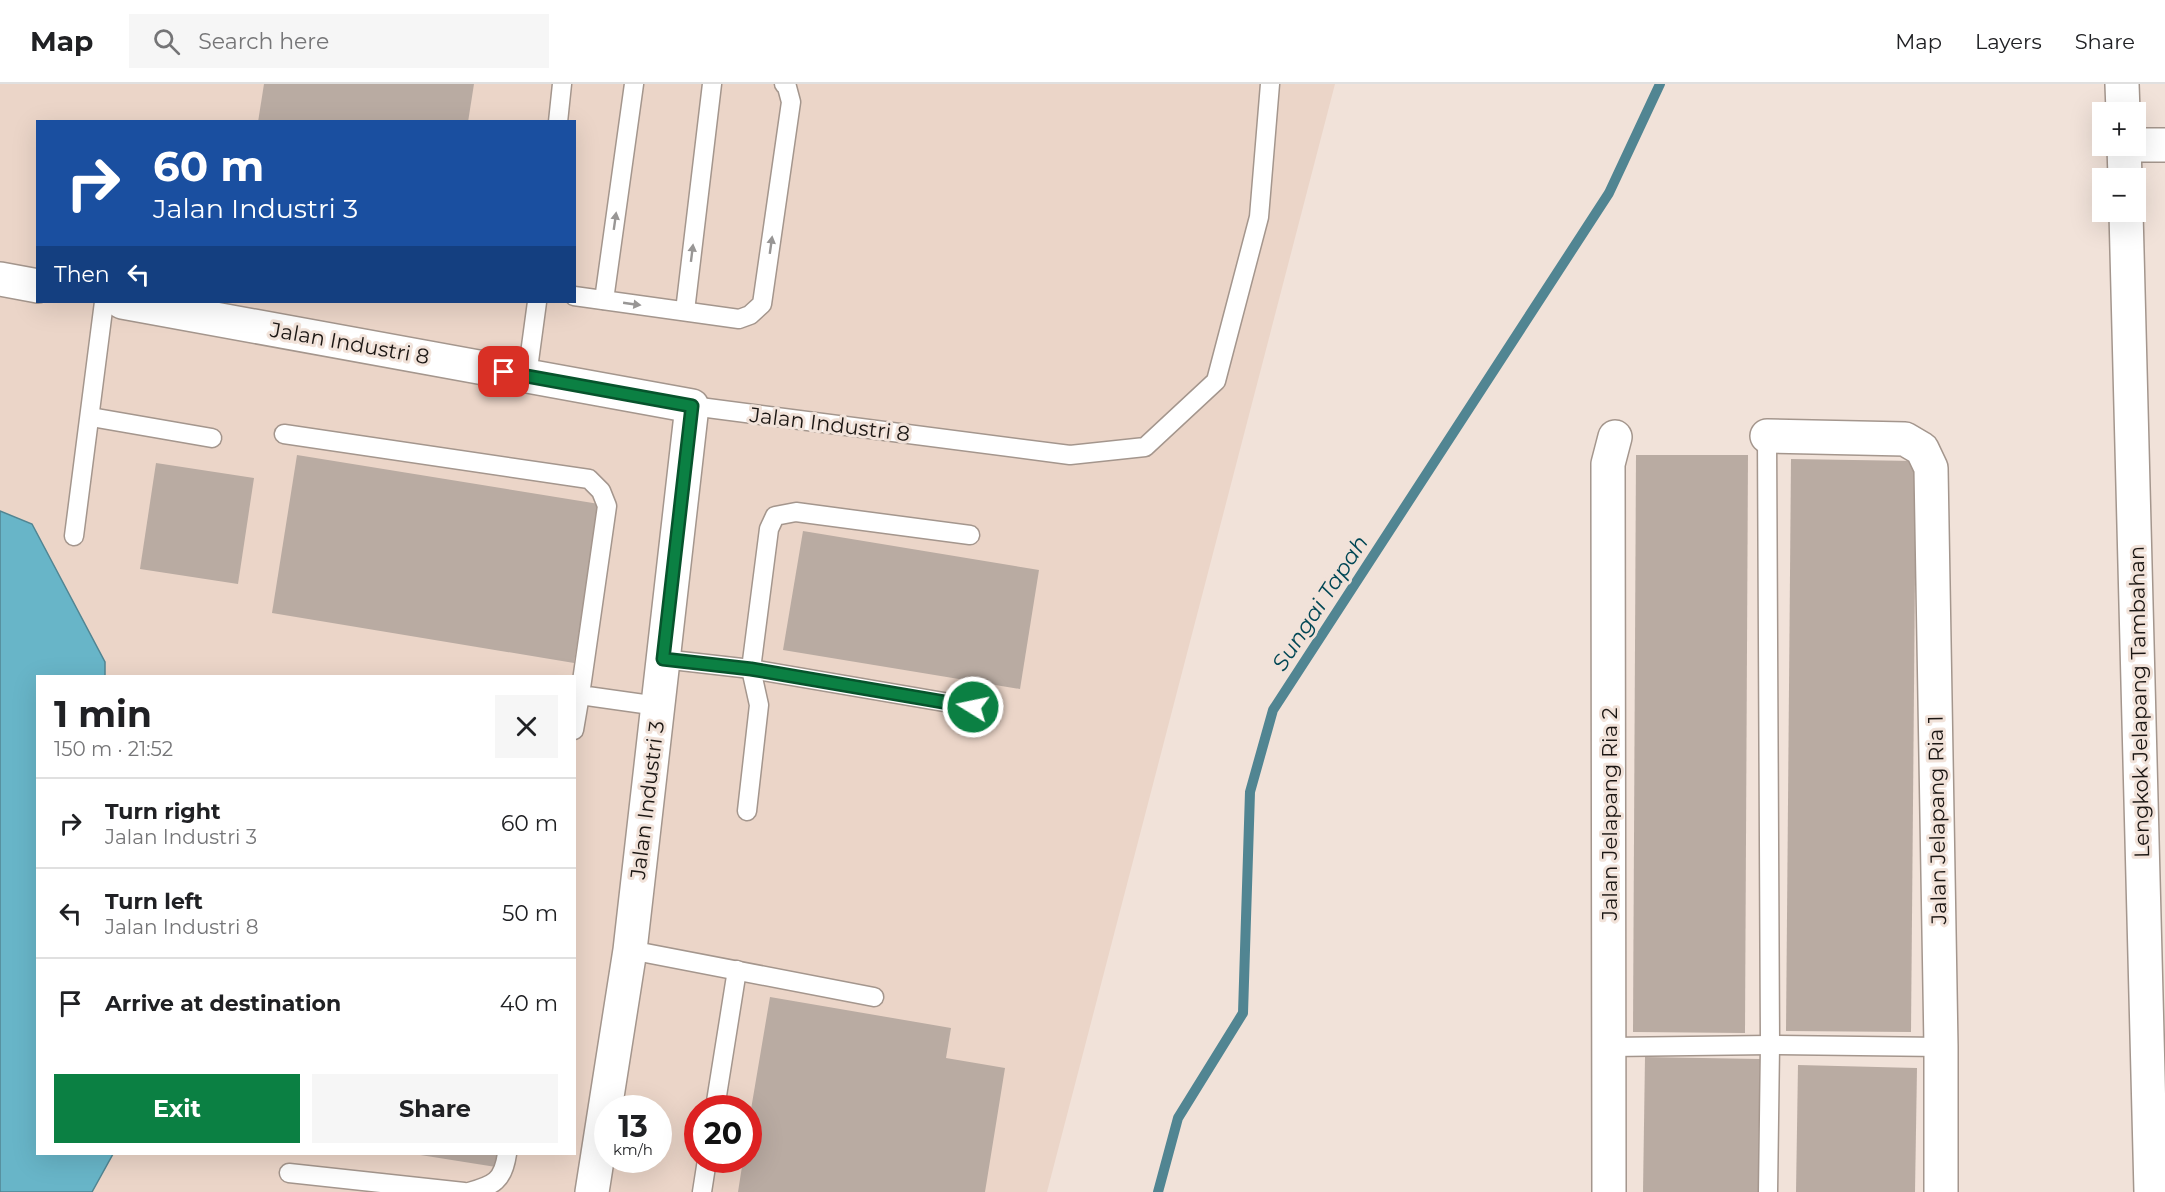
<!DOCTYPE html>
<meta charset="utf-8">
<style>
:root{--surface:#fff;--page:#f6f6f6;--text:#202124;--muted:#757577;--line:#e0e0e0;--accent:#0b8043}
body{margin:0;font-family:Montserrat,sans-serif;background:var(--page);color:var(--text);height:100vh;display:flex;flex-direction:column;font-size:22px;white-space:nowrap}
*{box-sizing:border-box;margin:0}
p{font-size:20px;color:var(--muted)}
.icon{flex:none;width:33px;height:33px;fill:none;stroke:currentColor;stroke-width:2;stroke-linecap:round;stroke-linejoin:round}
.map{position:relative;flex:1;overflow:hidden}
.panel{position:absolute;left:36px;top:591px;width:540px;height:480px;display:flex;flex-direction:column;background:var(--surface);border-radius:0px;box-shadow:0 6px 24px #0002}
.panel>*{flex:none}
.hud{position:absolute;left:36px;top:36px;width:540px;height:183px;border-radius:0px;box-shadow:0 6px 24px #0002;background:#1a4fa0;color:#fff;overflow:hidden}
.buttons{position:absolute;left:2092px;top:18px;display:grid;gap:12px}
.buttons a{display:grid;place-items:center;width:54px;height:54px;border-radius:0px;background:var(--surface);box-shadow:0 6px 24px #0002;font-size:30px}
.speed{position:absolute;left:594px;top:1011px;display:flex;gap:12px;font-size:30px;font-weight:700;text-align:center}
.speed>*{display:grid;place-content:center;width:78px;height:78px;border-radius:50%;background:var(--surface);box-shadow:0 6px 24px #0002;line-height:1}
.speed small{font-size:15px;font-weight:400}
.speed .limit{border:9px solid #d22;background:#fff;color:#111}
.pin{position:absolute;display:grid;place-items:center;width:51px;height:51px;color:#fff;margin:-26px;border-radius:12px;box-shadow:0 3px 9px #0006}
.me{position:absolute;width:66px;margin:-33px;rotate:280deg;stroke-linejoin:round;filter:drop-shadow(0 0 4px #0008)}
.turn{display:flex;align-items:center;gap:21px;height:126px;padding:0 18px;font-size:27px}
.turn .icon{width:78px;height:78px;stroke-width:2.5}
.turn b{display:block;font-size:42px;line-height:51px}
.then{display:flex;align-items:center;height:57px;padding:0 18px;background:#0003;gap:12px;font-size:22px}
.round{display:grid;place-items:center;flex:none;width:63px;height:63px;border-radius:0px;background:var(--page)}
.overview{display:flex;align-items:center;justify-content:space-between;height:102px;padding:0 18px}
h1{font-size:36px;font-weight:700;line-height:45px}
.action{display:flex;gap:12px;margin-top:auto;padding:12px 18px}
.action a{flex:1;height:69px;border-radius:0px;background:var(--accent);color:#fff;font-size:24px;font-weight:700;line-height:69px;text-align:center}
.action a+a{background:var(--page);color:var(--text)}
ul{padding:0;list-style:none}
li{display:flex;align-items:center;gap:18px;height:90px;padding:0 18px;border-top:2px solid var(--line)}
li div{flex:1}
li b{display:block;font-size:22px}
li em{font-style:normal}
header{display:flex;align-items:center;gap:36px;box-sizing:border-box;height:84px;padding:0 30px;background:var(--surface);border-bottom:2px solid var(--line)}
header strong{font-size:28px}
nav{display:flex;gap:33px;margin-inline-start:auto;font-size:21px}
.search{width:420px;height:54px;background:var(--page);display:flex;align-items:center;gap:15px;box-sizing:border-box;padding:0 21px;border-radius:0px;color:var(--muted);font-size:22px}
.map>svg:first-child{display:block}
.built{fill:#ebd5c8;fill-rule:evenodd}
.water{fill:#68b5c8;stroke:#518592;stroke-width:1.5}
.lines{fill:none;stroke-linecap:round;stroke-linejoin:round}
.stream{stroke:#518592;stroke-width:10}
.building{fill:#b9aba2}
.service-casing{stroke:#a4968d;stroke-width:21}
.minor-casing{stroke:#a4968d;stroke-width:36}
.service{stroke:#fff;stroke-width:18}
.minor{stroke:#fff;stroke-width:33}
.oneway{fill:#989695}
.route-casing{stroke:#07532c;stroke-width:15}
.route{stroke:#0b8043;stroke-width:10}
.labels{text-anchor:middle;dominant-baseline:central;stroke-width:6;stroke-linejoin:round;paint-order:stroke}
.street-label{font-size:21px;fill:#1b1613;stroke:#f1e2d9}
.water-label{font-size:22px;font-style:italic;fill:#004755;stroke:#f1e2d9}
</style>
<header>
<strong>Map</strong>
<div class="search"><svg class="icon" aria-label="search" viewBox="0 0 24 24"><circle cx="10" cy="10" r="6"/><path d="M15 15l6 6"/></svg>Search here</div>
<nav><a>Map</a><a>Layers</a><a>Share</a></nav>
</header>
<div class="map">
<svg width="2165" height="1108" viewBox="0 0 2165 1108">
<rect width="100%" height="100%" fill="#f1e2d9"/>
<path class="built" d="M0 0H1335L1047 1108H0ZM38 38H574V218H38ZM38 592H574V1070H38ZM608 1024H658V1076H608ZM698 1024H748V1076H698Z"/>
<path class="water" d="M0 427 32 440 105 578V592H38V1070H113L92 1108H0Z"/>
<g class="lines">
<path class="stream" d="M1158 1108 1178 1034 1243 929 1250 708 1273 626 1609 109 1660 0"/>
</g>
<g class="building">
<path d="M264 0H474L468 38H258Z"/>
<path d="M297 371 599 420 574 579 272 529Z"/>
<path d="M1636 371H1748L1745 949 1633 948Z"/>
<path d="M1791 375 1916 377 1911 948 1786 947Z"/>
<path d="M156 379 254 394 238 500 140 485Z"/>
<path d="M803 447 1039 486 1020 605 783 566Z"/>
<path d="M770 913 951 944 946 974 1005 984 985 1108H738L743 1076H748V1043Z"/>
<path d="M1645 973 1760 975 1758 1108H1643Z"/>
<path d="M1798 981 1917 984 1915 1108H1796Z"/>
<path d="M414 1070H499L496 1083Z"/>
</g>
<g class="lines">
<g class="service-casing">
<g id="service">
<path d="M558 38 562 0"/>
<path d="M574 212 739 235 750 231 762 220 791 18 787 3 784 0"/>
<path d="M604 216 634 0"/>
<path d="M685 227 712 0"/>
<path d="M527 292 537 218"/>
<path d="M692 322 1070 371 1145 363 1216 297 1259 133 1270 0"/>
<path d="M91 333 212 354"/>
<path d="M284 350 589 395 601 407 607 422 580 611 658 622"/>
<path d="M1767 352 1770 961 1768 1108"/>
<path d="M74 452 104 218"/>
<path d="M663 575 751 585 973 623"/>
<path d="M574 646 580 611"/>
<path d="M747 727 759 621 751 585 769 445 775 432 796 428 970 451"/>
<path d="M630 866 874 913"/>
<path d="M1610 963 1770 961 1941 963"/>
<path d="M715 1024 737 886"/>
<path d="M289 1089 464 1108"/>
<path d="M469 1108C494 1101 503 1097 507 1070"/>
<path d="M702 1108 707 1076"/>
</g>
</g>
<g class="minor-casing">
<g id="minor">
<path d="M2122 0 2123 28"/>
<path d="M2136 61H2165"/>
<path d="M2124 62 2125 94"/>
<path d="M2126 128 2151 1108"/>
<path d="M0 195 38 202"/>
<path d="M122 218 692 322 630 866 592 1108"/>
<path d="M1767 352 1905 355 1922 365 1931 384 1941 963V1108"/>
<path d="M1609 1108 1608 380 1615 353"/>
</g>
</g>
<use href="#service" class="service"/>
<use href="#minor" class="minor"/>
</g>
<defs><path id="oneway-solid" d="M-6-.8H1V-3.2L6.5 0L1 3.2V.8H-6Z" transform="scale(1.5)"/></defs>
<g class="oneway">
<use href="#oneway-solid" transform="translate(615 137) rotate(-82)"/>
<use href="#oneway-solid" transform="translate(771 161) rotate(-82)"/>
<use href="#oneway-solid" transform="translate(692 169) rotate(-83)"/>
<use href="#oneway-solid" transform="translate(632 220) rotate(8)"/>
</g>
<g class="lines">
<g class="route-casing">
<path id="route" d="M504 288 692 322 663 575 751 585 973 623"/>
</g>
<use href="#route" class="route"/>
</g>
<g class="labels">
<g class="street-label">
<text transform="translate(350 259) rotate(10)">Jalan Industri 8</text>
<text transform="translate(830 340) rotate(7)">Jalan Industri 8</text>
<text transform="translate(2139 618) rotate(-91)">Lengkok Jelapang Tambahan</text>
<text transform="translate(647 716) rotate(-83)">Jalan Industri 3</text>
<text transform="translate(1609 730) rotate(-90)">Jalan Jelapang Ria 2</text>
<text transform="translate(1937 736) rotate(-91)">Jalan Jelapang Ria 1</text>
</g>
<g class="water-label">
<text transform="translate(1320 519) rotate(-57)">Sungai Tapah</text>
</g>
</g>
</svg>
<div class="buttons">
<a>+</a>
<a>−</a>
</div>
<div class="speed"><div>13<small>km/h</small></div><div class="limit">20</div></div>
<div class="pin" style="left:504px;top:288px;background:#d93025"><svg class="icon" aria-label="arrive" viewBox="0 0 24 24"><path d="M6 21V4h12l-3 4 3 4H6"/></svg></div>
<svg class="me" style="left:973px;top:623px" viewBox="-20 -20 40 40"><circle r="17" fill="#0b8043" stroke="#fff" stroke-width="3"/><path d="M0-11L8 9 0 5-8 9z" fill="#fff"/></svg>
<div class="hud">
<div class="turn"><svg class="icon" aria-label="right" viewBox="0 0 24 24"><path d="M7 20v-9h11M14 6l5 5-5 5"/></svg><div><b>60 m</b>Jalan Industri 3</div></div>
<div class="then">Then<svg class="icon" aria-label="left" viewBox="0 0 24 24"><path d="M17 20v-9H6M10 6l-5 5 5 5"/></svg></div>
</div>
<section class="panel">
<div class="overview"><div><h1>1 min</h1><p>150 m · 21:52</p></div><a class="round"><svg class="icon" aria-label="close" viewBox="0 0 24 24"><path d="M6 6l12 12M18 6L6 18"/></svg></a></div>
<ul>
<li><svg class="icon" aria-label="right" viewBox="0 0 24 24"><path d="M7 20v-9h11M14 6l5 5-5 5"/></svg><div><b>Turn right</b><p>Jalan Industri 3</p></div><em>60 m</em></li>
<li><svg class="icon" aria-label="left" viewBox="0 0 24 24"><path d="M17 20v-9H6M10 6l-5 5 5 5"/></svg><div><b>Turn left</b><p>Jalan Industri 8</p></div><em>50 m</em></li>
<li><svg class="icon" aria-label="arrive" viewBox="0 0 24 24"><path d="M6 21V4h12l-3 4 3 4H6"/></svg><div><b>Arrive at destination</b></div><em>40 m</em></li>
</ul>
<div class="action"><a>Exit</a><a>Share</a></div>
</section>
</div>
